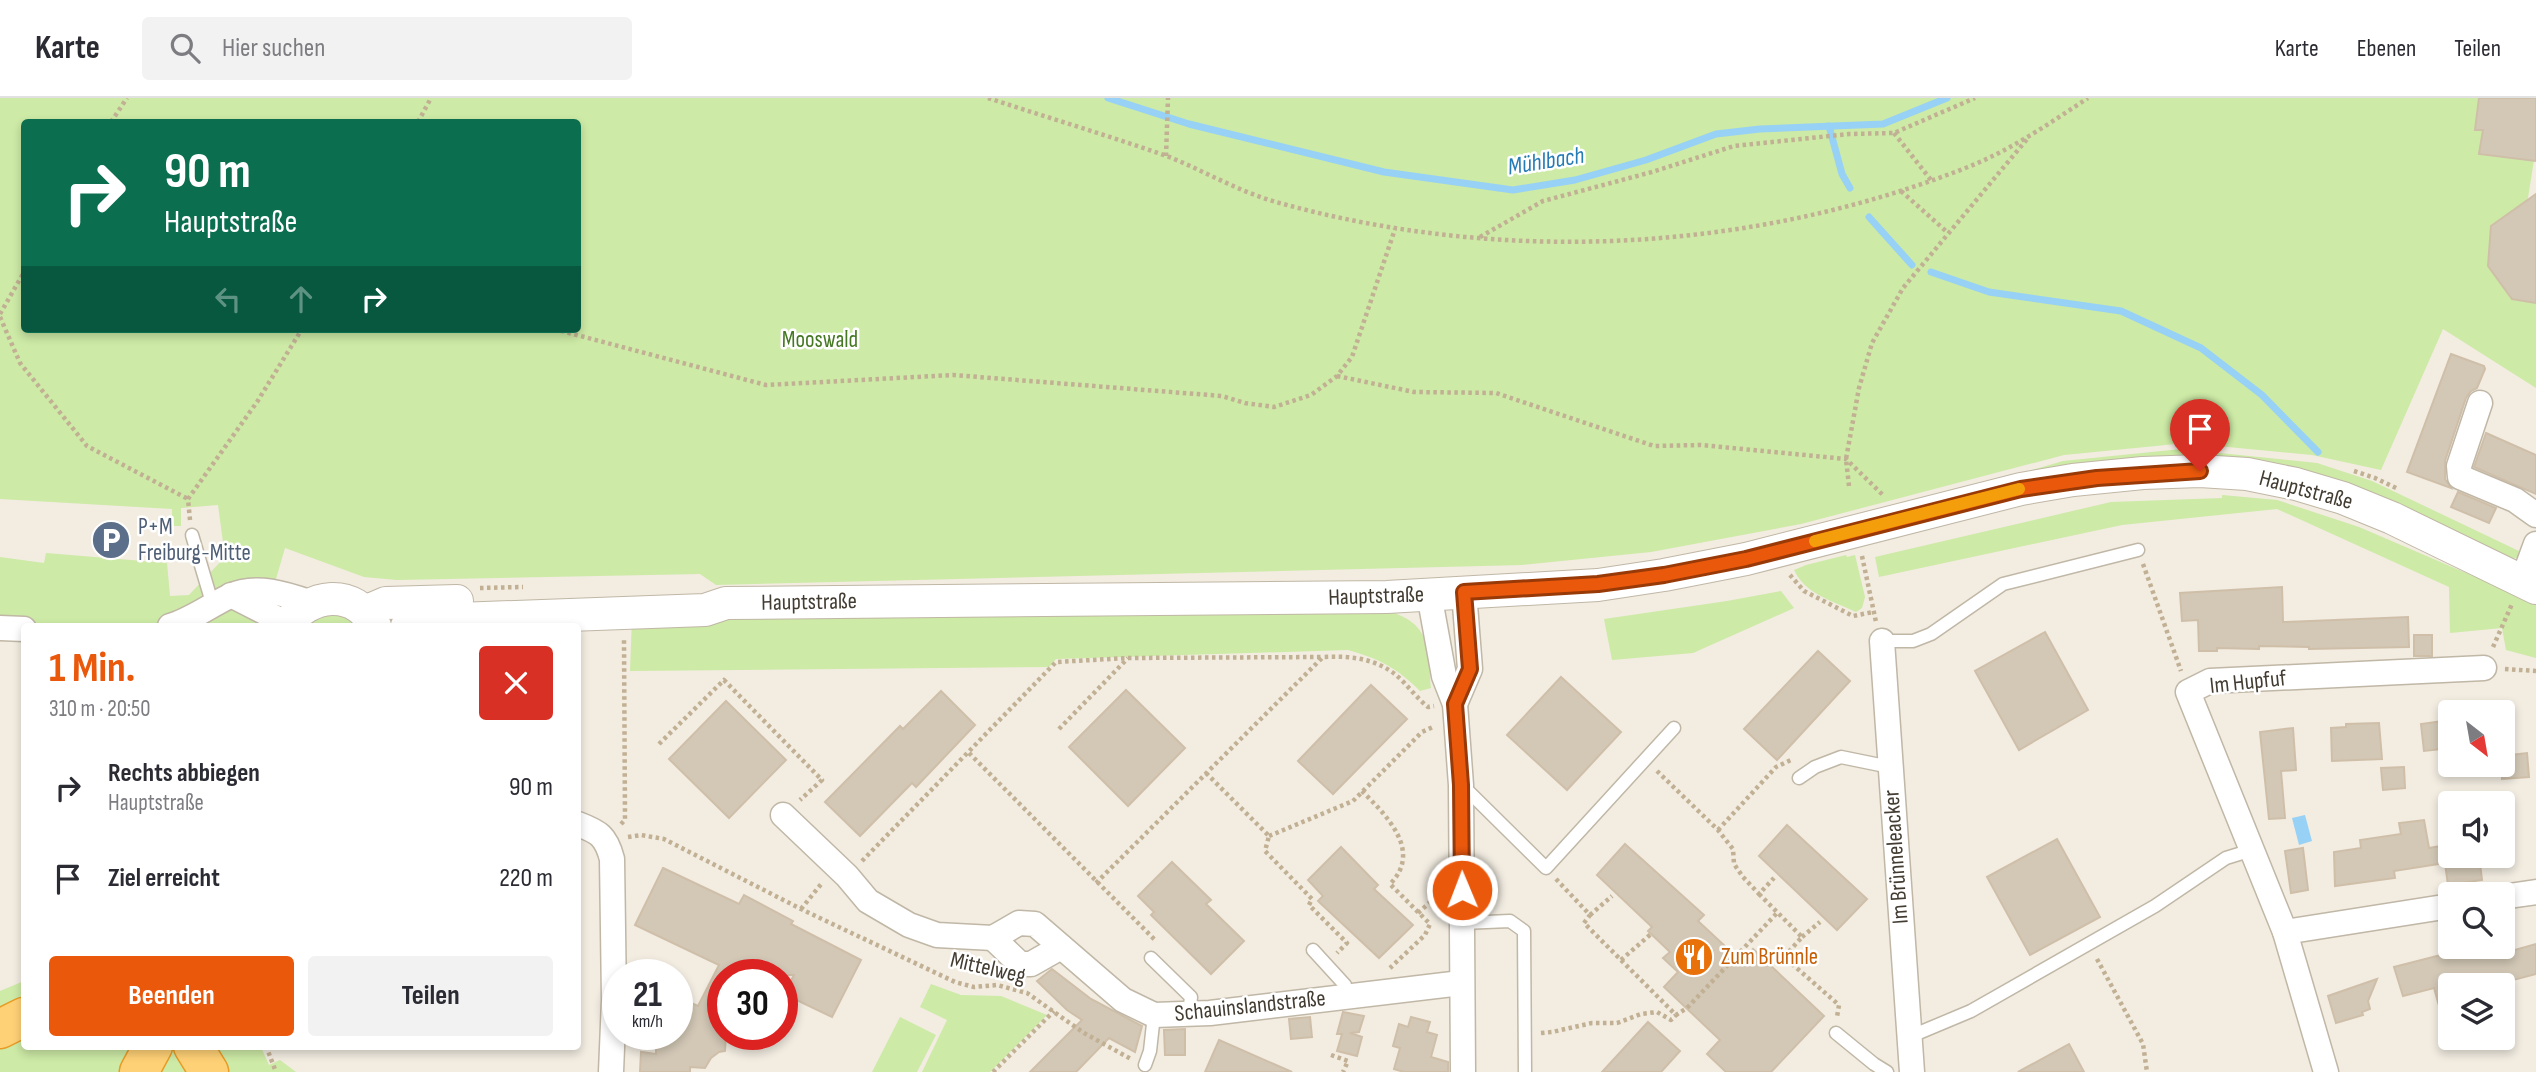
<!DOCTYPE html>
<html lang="de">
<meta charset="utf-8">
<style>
:root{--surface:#fff;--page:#f2f2f3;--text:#2b2b33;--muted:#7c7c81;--line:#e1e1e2;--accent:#ea580c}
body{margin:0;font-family:"Sofia Sans Condensed",sans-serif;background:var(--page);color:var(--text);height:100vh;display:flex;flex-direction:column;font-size:26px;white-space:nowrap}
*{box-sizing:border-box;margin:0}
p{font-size:23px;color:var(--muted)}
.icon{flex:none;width:38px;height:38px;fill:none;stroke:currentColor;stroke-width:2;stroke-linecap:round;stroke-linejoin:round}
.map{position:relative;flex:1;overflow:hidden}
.details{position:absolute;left:21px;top:525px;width:560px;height:427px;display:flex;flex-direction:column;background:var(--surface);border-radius:7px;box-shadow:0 4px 10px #0003}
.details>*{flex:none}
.top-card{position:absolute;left:21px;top:21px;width:560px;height:214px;border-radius:7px;box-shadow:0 4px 10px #0003;background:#0b6e4f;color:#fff;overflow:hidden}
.needle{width:46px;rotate:149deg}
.fabs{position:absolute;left:2438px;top:602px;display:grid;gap:14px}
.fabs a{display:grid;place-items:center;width:77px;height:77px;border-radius:7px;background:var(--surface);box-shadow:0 4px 10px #0003;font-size:35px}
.speed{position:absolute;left:602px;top:861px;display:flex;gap:14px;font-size:35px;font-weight:700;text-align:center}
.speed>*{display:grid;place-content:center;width:91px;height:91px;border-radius:50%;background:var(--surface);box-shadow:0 4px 10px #0003;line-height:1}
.speed small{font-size:18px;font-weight:400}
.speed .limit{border:10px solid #d22;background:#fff;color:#111}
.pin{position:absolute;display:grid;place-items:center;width:60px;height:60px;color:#fff;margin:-72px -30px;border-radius:50% 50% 50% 0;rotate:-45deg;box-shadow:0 0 7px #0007}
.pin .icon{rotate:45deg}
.me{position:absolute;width:77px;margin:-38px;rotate:359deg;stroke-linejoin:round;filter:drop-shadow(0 0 5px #0008)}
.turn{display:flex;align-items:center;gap:24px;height:147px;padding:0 28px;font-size:32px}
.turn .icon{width:91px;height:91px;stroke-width:2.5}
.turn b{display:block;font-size:49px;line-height:60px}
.lanes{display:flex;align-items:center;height:66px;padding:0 28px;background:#0003;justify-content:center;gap:35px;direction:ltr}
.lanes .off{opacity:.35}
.round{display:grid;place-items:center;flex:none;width:74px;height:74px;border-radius:7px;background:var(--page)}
.head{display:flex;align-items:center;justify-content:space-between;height:119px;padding:0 28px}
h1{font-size:42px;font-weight:700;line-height:52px;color:var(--accent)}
.action{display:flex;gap:14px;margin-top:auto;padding:14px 28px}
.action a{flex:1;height:80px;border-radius:7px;background:var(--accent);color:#fff;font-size:28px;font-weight:700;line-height:80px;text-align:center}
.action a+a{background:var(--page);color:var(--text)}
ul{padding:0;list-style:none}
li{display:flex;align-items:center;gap:21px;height:91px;padding:0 28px}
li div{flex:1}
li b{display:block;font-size:26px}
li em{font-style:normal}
header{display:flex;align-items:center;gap:42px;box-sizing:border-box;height:98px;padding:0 35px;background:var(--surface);border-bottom:2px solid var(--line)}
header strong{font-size:33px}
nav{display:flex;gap:38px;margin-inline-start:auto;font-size:24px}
.search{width:490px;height:63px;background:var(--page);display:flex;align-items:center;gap:18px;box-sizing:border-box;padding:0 24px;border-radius:7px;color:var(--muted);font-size:26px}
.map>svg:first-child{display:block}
.green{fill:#cdeaa6;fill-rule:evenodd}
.water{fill:#97d1f5}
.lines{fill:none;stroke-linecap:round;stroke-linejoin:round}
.stream{stroke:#97d1f5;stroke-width:7}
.building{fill:#d3c8b6;stroke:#cfbfa9;stroke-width:2}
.service-casing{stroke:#c0b7a6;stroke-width:15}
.minor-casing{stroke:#c0b7a6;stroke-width:27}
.tertiary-casing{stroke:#c0b7a6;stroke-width:34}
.trunk-casing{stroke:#e89c25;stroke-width:41}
.path{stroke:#c1b093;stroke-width:4.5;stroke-dasharray:3.5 3.5;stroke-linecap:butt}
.service{stroke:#fff;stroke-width:12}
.minor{stroke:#fff;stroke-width:24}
.tertiary{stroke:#fff;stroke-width:32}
.trunk{stroke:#ffd176;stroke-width:38}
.route-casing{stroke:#983908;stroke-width:18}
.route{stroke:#ea580c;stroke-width:12}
.slow{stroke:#f59e0b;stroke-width:12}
.labels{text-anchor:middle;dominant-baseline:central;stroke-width:5;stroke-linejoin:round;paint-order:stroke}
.park-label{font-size:23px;fill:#457822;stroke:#fff}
.street-label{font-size:23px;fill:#433c32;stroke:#fff}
.service-label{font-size:23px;fill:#4e5e75;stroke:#fff;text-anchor:start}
.food-label{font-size:23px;fill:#c56008;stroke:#fff;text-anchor:start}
.water-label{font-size:24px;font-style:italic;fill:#257cb5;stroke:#fff}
</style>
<header>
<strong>Karte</strong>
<div class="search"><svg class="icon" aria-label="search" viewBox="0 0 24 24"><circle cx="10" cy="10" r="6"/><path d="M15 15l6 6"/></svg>Hier suchen</div>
<nav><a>Karte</a><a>Ebenen</a><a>Teilen</a></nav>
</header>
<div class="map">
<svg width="2536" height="974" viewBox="0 0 2536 974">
<rect width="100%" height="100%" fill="#f2ece1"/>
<g class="green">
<path d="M0 0H2479L2475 32H2483L2534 62 2512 201 2536 205V290L2443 231 2381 372 2312 357 2186 345 2064 357 1801 426 1651 454 1522 467 716 487 700 476 397 482 364 479 285 450 264 522 266 528H24L0 541V459L44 465 46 455 167 465 170 498 189 497 225 459 218 407 181 410V428H172V411L0 401ZM24 24H578V231H24Z"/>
<path d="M2181 351 2317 365 2372 383 2521 454 2518 459 2507 463 2342 387 2031 379 2029 373 2063 363Z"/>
<path d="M2222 397 2277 402 2359 429 2536 505V560L2506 552 2502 530 2450 535 2449 489 2277 411 2122 427 1879 479 1875 459 2111 404 2222 400Z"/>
<path d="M1846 457 1847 459 1855 457 1865 499 1862 510 1856 514C1833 503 1805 496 1794 472L1806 467Z"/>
<path d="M1781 493 1794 510 1693 555 1612 562 1604 521 1727 503Z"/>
<path d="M336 512 361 528H303L306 524Z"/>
<path d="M1388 513C1432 526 1428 551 1431 590L1420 593C1397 570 1380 561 1348 552L1056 561 1049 569 630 573 632 521Z"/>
<path d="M24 883V908L0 919V893Z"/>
<path d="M931 886 961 897 1001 898 1047 917 990 974H922L947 922 920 909Z"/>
<path d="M900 919 936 937 917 974H872Z"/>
<path d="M24 929V948L139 949 125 974H0V939Z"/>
<path d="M163 948 177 949 199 974H148Z"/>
<path d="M206 949H261L269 967 280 962 296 974H219Z"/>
</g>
<path class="water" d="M2305 717 2312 743 2299 747 2292 720Z"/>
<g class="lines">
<g class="stream">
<path d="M1108 0 1189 26 1384 74 1513 92 1575 82 1646 62 1716 36 1760 31 1883 26 1947 0"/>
<path d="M1829 28 1842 76 1850 90"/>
<path d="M1869 119 1912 167"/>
<path d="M1931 174 1989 194 2121 213 2201 250 2262 297 2318 354"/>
</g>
</g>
<g class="building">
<path d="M2479 0H2536V63L2479 56 2483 32H2475Z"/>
<path d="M2536 96V205L2512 201 2488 168 2491 128Z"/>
<path d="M2451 256 2484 268 2485 271 2477 290 2471 293 2466 300 2445 363V381L2451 390 2407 374Z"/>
<path d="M2486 335 2536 357V396L2474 369Z"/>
<path d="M2458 394 2496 410 2489 425 2451 409Z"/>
<path d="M2282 489 2283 524 2408 519 2409 549 2309 551V549L2259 548V551L2217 550V553H2199L2198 522 2182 523 2180 495Z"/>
<path d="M2045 534 2088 612 2019 652 1975 573Z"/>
<rect x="2414" y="537" width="18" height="21"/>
<path d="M1818 553 1850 583 1777 662 1744 631Z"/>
<path d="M1561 579 1621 634 1567 692 1507 637Z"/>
<path d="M1371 587 1407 621 1333 696 1298 663Z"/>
<path d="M1126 592 1185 650 1128 708 1069 649Z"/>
<path d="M941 593 975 627 916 689 912 685 860 738 825 704 900 628 903 631Z"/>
<path d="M726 603 786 662 729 720 669 661Z"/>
<path d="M2450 622V650L2424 653 2421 626Z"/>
<path d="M2379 625 2382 661 2332 663 2331 630 2346 629V626Z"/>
<path d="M2293 630 2296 672 2281 673 2285 720 2269 721 2260 634Z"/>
<path d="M2527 655 2529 679 2502 681V658Z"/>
<path d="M2404 669 2405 690 2383 692 2381 670Z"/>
<path d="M2424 722 2429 750 2447 747 2449 758H2479L2482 782 2448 787 2445 765 2394 773 2395 780 2335 788 2334 754 2361 750 2360 742 2401 736 2399 725Z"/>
<path d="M1787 727 1867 801 1837 832 1759 758Z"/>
<path d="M2057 741 2100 819 2030 857 1987 779Z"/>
<path d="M1625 746 1704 817 1698 823 1741 863 1753 851 1824 918 1771 974H1726L1707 956 1720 942 1664 889 1678 874 1663 860 1670 854 1648 833 1652 829 1597 777Z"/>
<path d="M1341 749 1378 787 1374 791 1413 827 1379 860 1318 803 1323 798 1308 782Z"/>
<path d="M2303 750 2308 792 2291 795 2285 753Z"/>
<path d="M1172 764 1211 802 1206 806 1244 843 1211 876 1151 817 1154 814 1138 798Z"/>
<path d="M663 770 739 806 744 797 793 823 791 826 861 862 832 919 784 896 794 877H723V936H726L725 953 719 954 711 960 705 970 690 969V974H640L641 954 656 956V936H677V899L698 908 719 867 635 827Z"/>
<path d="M2536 846V876L2513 882 2514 887H2483L2481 878 2450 886V928L2445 929 2434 890 2403 898 2394 869 2472 849H2488L2490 859Z"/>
<path d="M1052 871 1091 901 1142 928 1135 954 1109 940 1076 974H1030L1082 922 1067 912 1037 883Z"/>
<path d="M2377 881 2368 903 2370 911 2362 914 2363 917 2336 925 2328 898Z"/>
<path d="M1343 914 1364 918 1359 934 1350 935 1362 939 1357 958 1337 953 1342 936H1337Z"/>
<path d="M1310 919 1312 939 1291 941 1289 921Z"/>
<path d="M1411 919 1430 924 1427 934 1437 937 1431 959 1448 964V974H1404L1394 971 1400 950 1393 948 1399 926 1408 929Z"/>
<path d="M1648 924 1680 953 1661 974H1602Z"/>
<path d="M1185 931V957H1165L1164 932Z"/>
<path d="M1219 942 1292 974H1205Z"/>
<path d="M2069 946 2084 974H2018Z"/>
</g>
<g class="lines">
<g class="service-casing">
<g id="service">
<path d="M192 437 213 508"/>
<path d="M1882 543H1913L1931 536 2003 486 2138 452"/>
<path d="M1799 680 1815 669 1841 659 1890 669"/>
<path d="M1462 687 1546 770 1674 630"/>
<path d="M1462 825 1510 823 1524 833 1525 974"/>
<path d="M1313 852 1345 887 1346 898"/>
<path d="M1151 860 1191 899 1189 916"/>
<path d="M1836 935 1874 966 1887 974"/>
<path d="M1909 939 1971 913 2155 808 2226 760 2252 752"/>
<path d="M1145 967 1150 953 1154 917"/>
</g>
</g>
<g class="minor-casing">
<g id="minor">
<path d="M2480 305 2459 368 2460 379 2515 402 2536 417"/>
<path d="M2522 484 2536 446"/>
<path d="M1429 496 1444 578 1455 606 1461 687 1463 974"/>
<path d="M231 497 274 519 283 528"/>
<path d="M170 528C191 522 209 508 230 498 256 486 286 496 312 505"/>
<path d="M0 530 24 531"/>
<path d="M1882 543 1912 974"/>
<path d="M1455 606 1470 571 1464 494"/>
<path d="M783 717 847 778 868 803 909 827 937 837 993 840 1019 825 1035 826 1123 902 1154 917 1210 915 1461 885"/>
<path d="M578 726C599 734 606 738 612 761L614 902 611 974"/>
<path d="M2502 799 2536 794"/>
<path d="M2285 834 2450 808"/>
<path d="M993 840 1020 866H1031L1061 849"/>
<path d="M2326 974 2285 834 2188 594 2210 583 2484 570"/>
</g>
</g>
<g class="tertiary-casing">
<g id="tertiary">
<path d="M365 514 386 505 457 503"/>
<path d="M286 528C309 495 354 489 375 528"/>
<path d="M407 528 431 522 705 512 726 505 1387 499 1598 487 1664 477 1746 461 2021 391 2073 382 2143 375 2200 373 2247 376 2296 386 2343 400 2392 420 2536 490"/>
</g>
</g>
<g class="trunk-casing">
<g id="trunk">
<path d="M0 931 24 919"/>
<path d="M193 948 209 974"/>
<path d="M139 974 153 948"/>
</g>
</g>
<g class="path">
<path d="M988 0C1046 19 1106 37 1164 57 1201 71 1237 93 1276 104 1501 167 1750 155 1968 69 2011 52 2050 25 2088 0"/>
<path d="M111 24 127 0"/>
<path d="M418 24 431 0"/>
<path d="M1894 35 1931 82"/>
<path d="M1166 58 1168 0"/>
<path d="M1901 93 1947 134"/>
<path d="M1480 139 1543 103 1652 74 1734 48 1849 36 1894 35 1975 0"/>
<path d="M0 216 24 174"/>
<path d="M0 219 20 265 87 348 188 401"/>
<path d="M554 231 766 287 953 277 1222 298 1245 305 1274 309 1311 297 1337 278 1352 259 1395 131"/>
<path d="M1337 278 1414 294 1496 295 1654 348 1701 347 1846 361 1884 398"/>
<path d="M2354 373 2375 380 2398 391"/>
<path d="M1849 388 1846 361 1859 290 1872 245 1903 190 2028 40"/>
<path d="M190 422 188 401 257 304 302 231"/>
<path d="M1862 458 1876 524"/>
<path d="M2143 466 2181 573"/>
<path d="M1790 477 1804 493 1853 518 1873 514"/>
<path d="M480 490 523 489"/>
<path d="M2493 549 2512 506"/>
<path d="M2505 571 2536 573"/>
<path d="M1059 631 1128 560"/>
<path d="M659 646 724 582 822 682 800 702"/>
<path d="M969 655 1156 843"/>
<path d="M1657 673 1718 732 1733 751 1734 766 1743 779 1759 796 1774 780"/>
<path d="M1206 675 1269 738 1265 753 1312 801 1309 807 1347 845 1337 855"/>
<path d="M1362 693C1386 717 1423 753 1390 786L1430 826 1425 837 1390 870"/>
<path d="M621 726 625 722 624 541"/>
<path d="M1718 732 1776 669 1793 661"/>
<path d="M1269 738 1353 703 1422 634 1435 628"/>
<path d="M628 739 641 737 664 741 801 811 955 884 974 889 997 887 1027 895 1084 935 1131 961"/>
<path d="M862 763 1056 564 1128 560 1323 559"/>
<path d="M1556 781 1590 817 1584 825 1676 917 1687 910 1778 814"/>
<path d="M1096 785 1323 559C1347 558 1370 559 1392 574 1405 583 1415 599 1428 609L1434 608"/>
<path d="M1759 796 1802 839 1784 859 1839 907 1837 919"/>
<path d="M801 811 822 785"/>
<path d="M1418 815 1438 797"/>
<path d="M1590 817 1612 798"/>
<path d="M1802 839 1820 824"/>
<path d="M2097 861 2143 946 2147 974"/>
<path d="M1621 862 1651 836"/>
<path d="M1541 935 1552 934 1592 925H1617L1641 916 1657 914 1671 922 1676 917"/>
<path d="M266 948 276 974"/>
<path d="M1331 957 1348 963 1343 974"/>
<path d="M993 974 1054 913"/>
</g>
<use href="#service" class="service"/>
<use href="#minor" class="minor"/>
<use href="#tertiary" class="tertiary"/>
<use href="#trunk" class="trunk"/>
</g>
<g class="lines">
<g class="route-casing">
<path id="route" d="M1462 792 1461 687 1455 606 1470 571 1464 494 1598 486 1664 477 1746 461 2021 391 2097 380 2200 373"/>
</g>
<use href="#route" class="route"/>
<path class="slow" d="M1815 443 2019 391"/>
</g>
<defs>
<g id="parking-disc" transform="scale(2.0125)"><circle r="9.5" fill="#5c6f8a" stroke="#fff"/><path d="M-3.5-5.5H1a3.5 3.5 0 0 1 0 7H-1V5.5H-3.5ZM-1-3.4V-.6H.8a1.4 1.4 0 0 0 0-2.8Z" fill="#fff"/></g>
<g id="restaurant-disc" transform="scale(2.0125)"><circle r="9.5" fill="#e8710a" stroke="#fff"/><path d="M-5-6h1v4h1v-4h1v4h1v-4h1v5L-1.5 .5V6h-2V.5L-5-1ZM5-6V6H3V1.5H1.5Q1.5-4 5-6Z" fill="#fff"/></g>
</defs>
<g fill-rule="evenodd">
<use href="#parking-disc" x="111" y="442"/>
<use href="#restaurant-disc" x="1694" y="859"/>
</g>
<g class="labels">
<g class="park-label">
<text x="820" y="242">Mooswald</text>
</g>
<g class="street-label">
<text transform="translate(2306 392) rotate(15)">Hauptstraße</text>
<text transform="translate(1376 498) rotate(-2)">Hauptstraße</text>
<text transform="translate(809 504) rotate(-1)">Hauptstraße</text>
<text transform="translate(2248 584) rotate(-6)">Im Hupfuf</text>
<text transform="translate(1896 759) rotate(-94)">Im Brünneleacker</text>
<text transform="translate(988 870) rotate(13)">Mittelweg</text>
<text transform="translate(1250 908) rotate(-6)">Schauinslandstraße</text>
</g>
<g class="service-label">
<text x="138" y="429">P+M<tspan x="138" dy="26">Freiburg-Mitte</tspan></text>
</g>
<g class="food-label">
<text x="1721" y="859">Zum Brünnle</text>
</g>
<g class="water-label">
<text transform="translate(1546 63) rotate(-9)">Mühlbach</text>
</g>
</g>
</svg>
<div class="fabs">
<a><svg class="needle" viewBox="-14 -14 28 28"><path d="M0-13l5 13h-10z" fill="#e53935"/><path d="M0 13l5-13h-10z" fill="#7c7c81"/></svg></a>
<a><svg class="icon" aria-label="sound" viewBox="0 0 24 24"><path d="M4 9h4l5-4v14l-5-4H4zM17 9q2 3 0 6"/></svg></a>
<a><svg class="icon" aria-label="search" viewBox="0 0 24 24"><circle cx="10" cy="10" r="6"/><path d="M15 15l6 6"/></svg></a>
<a><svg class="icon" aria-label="layers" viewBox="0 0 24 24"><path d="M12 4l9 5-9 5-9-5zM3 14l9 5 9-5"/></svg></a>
</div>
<div class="speed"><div>21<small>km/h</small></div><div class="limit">30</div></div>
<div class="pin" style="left:2200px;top:373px;background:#d93025"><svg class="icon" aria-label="arrive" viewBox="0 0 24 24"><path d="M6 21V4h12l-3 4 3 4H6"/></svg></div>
<svg class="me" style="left:1462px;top:792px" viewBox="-20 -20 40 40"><circle r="17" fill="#ea580c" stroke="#fff" stroke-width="3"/><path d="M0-11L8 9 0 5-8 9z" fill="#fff"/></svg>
<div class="top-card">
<div class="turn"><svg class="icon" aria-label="right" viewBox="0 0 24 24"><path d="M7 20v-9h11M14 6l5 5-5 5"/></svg><div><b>90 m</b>Hauptstraße</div></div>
<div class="lanes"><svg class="icon off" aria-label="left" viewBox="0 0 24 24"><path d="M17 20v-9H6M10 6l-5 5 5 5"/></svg><svg class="icon off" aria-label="ahead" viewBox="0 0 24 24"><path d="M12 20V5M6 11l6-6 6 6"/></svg><svg class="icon" aria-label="right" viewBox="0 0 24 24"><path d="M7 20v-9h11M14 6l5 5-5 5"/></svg></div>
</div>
<section class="details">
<div class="head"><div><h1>1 Min.</h1><p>310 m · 20:50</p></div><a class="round" style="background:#d93025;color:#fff"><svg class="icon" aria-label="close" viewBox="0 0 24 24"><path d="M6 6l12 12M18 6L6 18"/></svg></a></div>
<ul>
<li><svg class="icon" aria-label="right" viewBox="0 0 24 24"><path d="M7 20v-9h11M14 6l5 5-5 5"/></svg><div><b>Rechts abbiegen</b><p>Hauptstraße</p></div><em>90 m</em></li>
<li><svg class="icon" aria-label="arrive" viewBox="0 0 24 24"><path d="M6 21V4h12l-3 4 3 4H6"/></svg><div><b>Ziel erreicht</b></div><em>220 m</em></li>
</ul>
<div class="action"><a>Beenden</a><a>Teilen</a></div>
</section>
</div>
